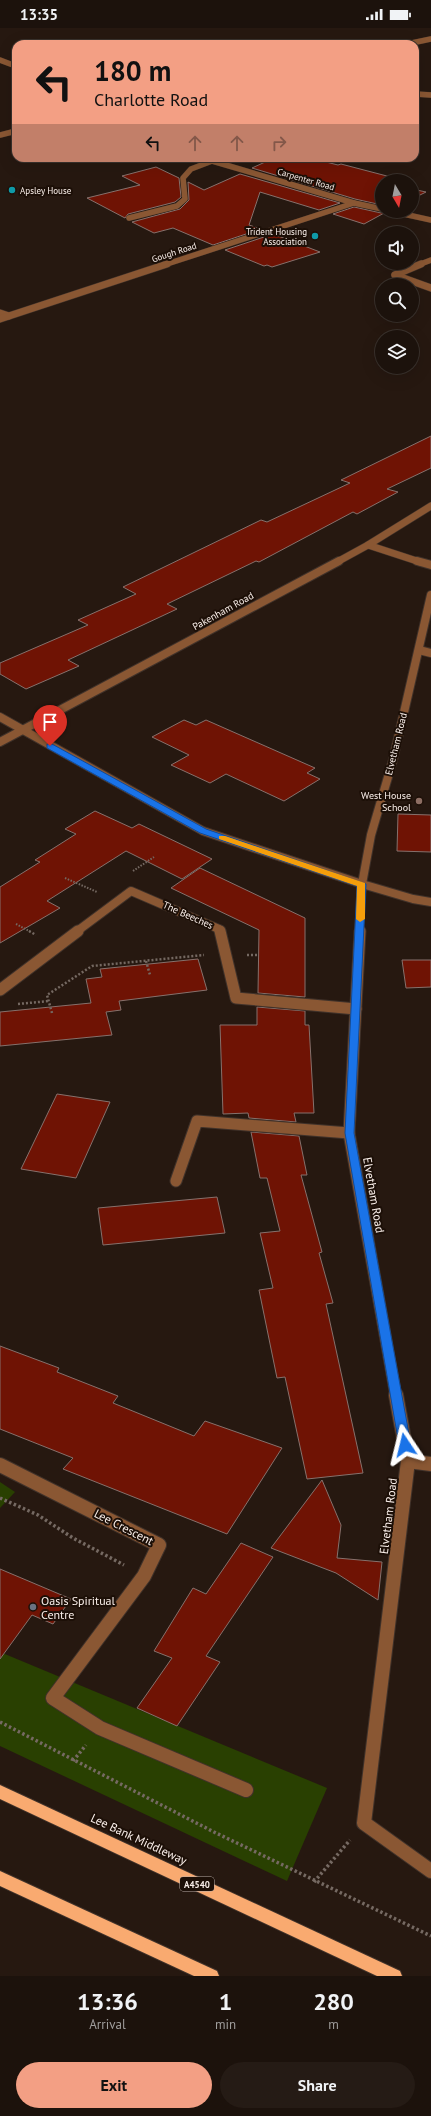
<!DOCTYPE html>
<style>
:root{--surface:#1c120c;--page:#251b15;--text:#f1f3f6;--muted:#a09e9d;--line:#3a322d;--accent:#f39f84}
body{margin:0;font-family:"PT Sans",sans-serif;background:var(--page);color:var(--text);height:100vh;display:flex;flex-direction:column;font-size:15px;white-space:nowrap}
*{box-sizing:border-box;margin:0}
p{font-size:13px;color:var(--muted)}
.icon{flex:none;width:22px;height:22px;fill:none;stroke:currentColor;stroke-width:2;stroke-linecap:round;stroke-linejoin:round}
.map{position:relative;height:1948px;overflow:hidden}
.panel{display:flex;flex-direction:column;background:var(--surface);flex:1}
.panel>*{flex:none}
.guide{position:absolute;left:12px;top:12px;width:407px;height:122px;border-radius:12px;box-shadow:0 4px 16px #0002,0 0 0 1px var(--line);background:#f39f84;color:#111;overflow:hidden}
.needle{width:26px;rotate:170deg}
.fabs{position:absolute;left:375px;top:146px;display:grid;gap:8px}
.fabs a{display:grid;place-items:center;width:44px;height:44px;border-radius:50%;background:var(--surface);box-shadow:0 4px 16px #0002,0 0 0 1px var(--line);font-size:20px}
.pin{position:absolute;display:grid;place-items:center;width:34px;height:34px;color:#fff;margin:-41px -17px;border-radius:50% 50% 50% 0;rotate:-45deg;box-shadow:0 0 4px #0007}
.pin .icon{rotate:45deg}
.me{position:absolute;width:44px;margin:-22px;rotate:350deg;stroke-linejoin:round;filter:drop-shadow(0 0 3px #0008)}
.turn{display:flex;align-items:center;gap:14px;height:84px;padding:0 16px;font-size:18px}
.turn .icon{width:52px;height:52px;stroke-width:2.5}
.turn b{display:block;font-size:28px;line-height:34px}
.lanes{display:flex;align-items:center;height:38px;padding:0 16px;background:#0003;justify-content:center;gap:20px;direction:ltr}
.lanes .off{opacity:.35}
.eta{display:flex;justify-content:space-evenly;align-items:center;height:68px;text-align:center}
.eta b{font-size:24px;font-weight:700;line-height:28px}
.action{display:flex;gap:8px;margin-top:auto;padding:8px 16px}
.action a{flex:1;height:46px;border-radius:24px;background:var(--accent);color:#111;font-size:16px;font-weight:700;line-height:46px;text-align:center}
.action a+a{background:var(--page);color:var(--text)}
.status{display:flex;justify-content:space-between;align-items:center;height:28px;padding:0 20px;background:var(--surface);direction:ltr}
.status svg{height:11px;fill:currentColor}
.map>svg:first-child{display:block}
.green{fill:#294001}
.building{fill:#6f1304;stroke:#86716c}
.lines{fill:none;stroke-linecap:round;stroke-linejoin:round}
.service-far1-casing{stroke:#40322a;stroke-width:6}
.service-casing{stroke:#40322a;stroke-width:8}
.minor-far4-casing{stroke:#40322a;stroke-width:6}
.minor-far3-casing{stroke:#40322a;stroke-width:8}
.minor-far2-casing{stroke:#40322a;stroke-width:10}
.minor-far1-casing{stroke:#40322a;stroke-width:13}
.minor-casing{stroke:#40322a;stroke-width:16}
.tertiary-casing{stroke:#40322a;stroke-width:6}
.trunk-casing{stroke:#40322a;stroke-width:2}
.path-far2{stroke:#756962;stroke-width:2;stroke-dasharray:1.5 1.5;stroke-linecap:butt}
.path-far1{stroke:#756962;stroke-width:2.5;stroke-dasharray:2 2;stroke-linecap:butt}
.path{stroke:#756962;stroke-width:3.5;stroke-dasharray:2.5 2.5;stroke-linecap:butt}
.service-far1{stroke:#8a5733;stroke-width:5.5}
.service{stroke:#8a5733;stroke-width:7}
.minor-far4{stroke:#8a5733;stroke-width:5.5}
.minor-far3{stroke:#8a5733;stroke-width:7}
.minor-far2{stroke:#8a5733;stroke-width:8}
.minor-far1{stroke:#8a5733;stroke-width:11}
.minor{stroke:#8a5733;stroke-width:14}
.tertiary{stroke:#8a5733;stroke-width:5.5}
.trunk{fill:#f9aa70;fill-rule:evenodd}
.route{fill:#1a73e8;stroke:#114b97}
.slow{fill:#f59e0b}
.culture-dot{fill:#0f9aa8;stroke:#1c0f07;stroke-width:1.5}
.education-dot{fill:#8d6e63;stroke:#1c0f07;stroke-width:1.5}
.worship-dot{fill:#6b7280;stroke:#1c0f07;stroke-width:1.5}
.labels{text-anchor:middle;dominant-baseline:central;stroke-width:4;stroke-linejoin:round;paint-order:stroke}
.far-street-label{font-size:9px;fill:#fbf0eb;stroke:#1c0f07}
.far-poi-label{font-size:9px;fill:#fbf0eb;stroke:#1c0f07;text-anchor:start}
.shield{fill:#1c0f07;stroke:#b8aca7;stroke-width:1}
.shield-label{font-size:9px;font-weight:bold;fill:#fbf0eb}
.street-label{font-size:10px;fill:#fbf0eb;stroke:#1c0f07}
.poi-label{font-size:10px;fill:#fbf0eb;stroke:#1c0f07;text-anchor:end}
.near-street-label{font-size:12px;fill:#fbf0eb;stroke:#1c0f07}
.near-poi-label{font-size:12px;fill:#fbf0eb;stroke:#1c0f07;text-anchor:start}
</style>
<div class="status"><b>13:35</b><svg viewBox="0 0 49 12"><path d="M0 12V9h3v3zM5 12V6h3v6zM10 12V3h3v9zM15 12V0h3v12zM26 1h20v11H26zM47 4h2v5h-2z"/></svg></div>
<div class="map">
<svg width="431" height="1948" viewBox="0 0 431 1948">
<rect width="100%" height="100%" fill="#261810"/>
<g class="green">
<path d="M0 1454 15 1464 0 1480Z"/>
<path d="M0 1624 327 1760 287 1853 0 1718Z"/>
</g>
<g class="building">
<path d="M274 130H295L304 132 310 130 338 137 341 136 406 153H382V177L355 171 252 140Z"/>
<path d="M156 139 179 150 181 169 175 174 128 186 125 190 87 170 140 157 122 148Z"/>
<path d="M240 146 340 175 319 182 260 164 249 197 261 201 213 217 173 200 154 205 132 194 180 181 189 172 188 154 204 162Z"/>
<path d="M412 161 426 164 412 171Z"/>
<path d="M354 179 381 185 386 183V184L364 196 333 186Z"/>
<path d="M273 206 320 224 272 239 267 237 264 238 225 222Z"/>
<path d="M431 408V440L387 461 398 464 357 486 353 484 259 534 256 533 167 576 177 581 68 632 79 638 26 661 0 646V635L88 597 78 592 136 566 123 559 261 492 267 494 350 455 341 452Z"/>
<path d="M184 692 196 697 206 692 315 740 307 745 320 751 284 773 226 746 210 755 171 737 189 727 152 709Z"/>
<path d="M95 783 132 800 139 796 212 831 182 851 126 823 47 873 60 880 0 915V859L40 834 35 832 76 806 65 801Z"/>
<path d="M398 786 431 787V824L397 823Z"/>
<path d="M200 840 305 890V969L258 965 259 902 171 860Z"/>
<path d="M198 931 207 962 119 973 121 982 106 984 112 1007 0 1018V984L91 975 86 951 102 949 100 941Z"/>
<path d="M402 932H431V959L406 960Z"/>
<path d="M257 979 305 983V997H309L314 1085H294L296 1094 249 1090 248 1085 223 1086 220 997H257Z"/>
<path d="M57 1066 110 1074 76 1150 21 1141Z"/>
<path d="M251 1104 299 1108 307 1147H301L322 1224 319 1225 333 1275 326 1276 363 1445 307 1451 285 1349 277 1350 259 1262 273 1260 260 1205 280 1203 267 1150H260Z"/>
<path d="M217 1169 225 1205 103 1217 98 1180Z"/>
<path d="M0 1318 59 1340 57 1344 118 1368 113 1375 194 1408 205 1393 282 1420 227 1506 63 1441 73 1430 0 1401Z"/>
<path d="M322 1452 341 1497 337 1530 382 1534 378 1572 336 1545 271 1520Z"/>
<path d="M241 1515 273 1529 206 1628 220 1634 177 1698 137 1680 172 1630 154 1623 193 1560 206 1566Z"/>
<path d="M0 1541 71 1571 53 1596 32 1587 0 1631Z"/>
</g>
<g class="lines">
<g class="service-far1-casing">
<g id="service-far1">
<path d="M0 32 13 37"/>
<path d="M129 190 177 178 185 171 183 150 191 141 212 133"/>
</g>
</g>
<g class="service-casing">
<g id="service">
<path d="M395 247 431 260"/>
<path d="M0 285 9 288"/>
</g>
</g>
<g class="minor-far4-casing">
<g id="minor-far4">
<path d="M415 66 431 67"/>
<path d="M202 130 354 175 382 181"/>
<path d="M390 183 431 192"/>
<path d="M164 237 354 175"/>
<path d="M418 237 431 232"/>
</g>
</g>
<g class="minor-far3-casing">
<g id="minor-far3">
<path d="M395 247 421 236"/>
<path d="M0 291 167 236"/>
<path d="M368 517 420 534"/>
<path d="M337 534 368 517 431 478"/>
</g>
</g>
<g class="minor-far2-casing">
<g id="minor-far2">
<path d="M417 533 431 537"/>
<path d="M419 622 431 625"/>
<path d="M0 689 203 803 362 856 413 871 431 874"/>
<path d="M0 714 339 533"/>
<path d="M76 904 131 863 219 901 220 904"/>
<path d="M359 904 362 856 371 807 393 732 431 567"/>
</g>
</g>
<g class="minor-far1-casing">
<g id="minor-far1">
<path d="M220 903 236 970 356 981"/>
<path d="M360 903 349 1105 396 1368"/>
<path d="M0 962 78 903"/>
<path d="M176 1153 197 1093 349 1105"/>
</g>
</g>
<g class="minor-casing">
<g id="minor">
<path d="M396 1367 408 1433 364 1795 431 1843"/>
<path d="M408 1433 431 1436"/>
<path d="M0 1437 159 1517 144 1548 53 1670 100 1700 246 1762"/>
</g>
</g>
<g class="tertiary-casing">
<g id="tertiary">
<path d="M407 16 431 11"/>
<path d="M0 107 16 103"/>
</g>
</g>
<g class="trunk-casing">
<g id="trunk">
<path d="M0 1757 400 1943 402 1948H377L0 1771Z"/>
<path d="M0 1843 217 1943 219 1948H194L0 1858Z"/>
</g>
</g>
<g class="path-far2">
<path d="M133 843 154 829"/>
<path d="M65 850 97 864"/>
<path d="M16 896 31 904"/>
</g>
<g class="path-far1">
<path d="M29 903 36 907"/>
<path d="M247 927H259"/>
<path d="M146 933 150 947"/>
<path d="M18 976 49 973"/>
<path d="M52 985 47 967 92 938 204 927"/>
</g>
<g class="path">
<path d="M0 1470 38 1487 73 1510 124 1537"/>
<path d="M0 1694 214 1804 431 1908"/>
<path d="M73 1733 86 1717"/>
<path d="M314 1854 350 1812"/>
</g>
<use href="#service-far1" class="service-far1"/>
<use href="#service" class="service"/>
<use href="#minor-far4" class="minor-far4"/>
<use href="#minor-far3" class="minor-far3"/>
<use href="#minor-far2" class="minor-far2"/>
<use href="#minor-far1" class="minor-far1"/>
<use href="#minor" class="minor"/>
<use href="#tertiary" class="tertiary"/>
<use href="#trunk" class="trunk"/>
</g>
<path class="route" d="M47 716H52L206 801 366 856 354 1105 411 1417 409 1420H401L399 1417 345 1105 357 858 200 805 47 720Z"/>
<path class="slow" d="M219 808H225L365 855V891L360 894 356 891 357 858 219 811Z"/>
<g class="culture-dot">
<circle cx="12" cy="162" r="4"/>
<circle cx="315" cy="208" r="4"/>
</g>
<circle class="education-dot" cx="419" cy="773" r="4"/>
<circle class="worship-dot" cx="33" cy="1579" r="4"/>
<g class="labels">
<g class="far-street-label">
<text transform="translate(306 151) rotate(16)">Carpenter Road</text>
<text transform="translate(174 224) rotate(-18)">Gough Road</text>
</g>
<g class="far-poi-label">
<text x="20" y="162">Apsley House</text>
<text x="307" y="203" text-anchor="end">Trident Housing<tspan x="307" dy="10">Association</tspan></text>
</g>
<rect class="shield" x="180" y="1849" width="34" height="14" rx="3"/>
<g class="shield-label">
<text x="197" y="1856">A4540</text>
</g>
<g class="street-label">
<text transform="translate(223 583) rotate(-29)">Pakenham Road</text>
<text transform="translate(396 716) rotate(-76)">Elvetham Road</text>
<text transform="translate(188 887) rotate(24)">The Beeches</text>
</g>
<g class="poi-label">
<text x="411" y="767">West House<tspan x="411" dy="12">School</tspan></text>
</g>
<g class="near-street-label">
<text transform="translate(374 1167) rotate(80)">Elvetham Road</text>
<text transform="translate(388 1488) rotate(-83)">Elvetham Road</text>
<text transform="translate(124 1499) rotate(27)">Lee Crescent</text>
<text transform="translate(139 1811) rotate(25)">Lee Bank Middleway</text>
</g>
<g class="near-poi-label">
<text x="41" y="1572">Oasis Spiritual<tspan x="41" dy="14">Centre</tspan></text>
</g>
</g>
</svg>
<div class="fabs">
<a><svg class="needle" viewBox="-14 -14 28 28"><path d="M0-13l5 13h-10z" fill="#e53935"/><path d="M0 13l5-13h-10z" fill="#a09e9d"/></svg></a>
<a><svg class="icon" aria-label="sound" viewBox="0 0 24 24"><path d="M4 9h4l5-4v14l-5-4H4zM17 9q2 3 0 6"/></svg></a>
<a><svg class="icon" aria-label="search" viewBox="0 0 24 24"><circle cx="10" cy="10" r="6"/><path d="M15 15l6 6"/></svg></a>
<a><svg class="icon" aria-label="layers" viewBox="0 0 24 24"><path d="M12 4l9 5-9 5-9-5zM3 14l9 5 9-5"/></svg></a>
</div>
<div class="pin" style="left:50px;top:718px;background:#d93025"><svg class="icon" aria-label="arrive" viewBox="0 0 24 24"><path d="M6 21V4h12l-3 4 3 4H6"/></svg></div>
<svg class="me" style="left:405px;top:1417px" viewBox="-20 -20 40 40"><path d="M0-17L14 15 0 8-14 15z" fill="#1a73e8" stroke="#fff" stroke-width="4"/></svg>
<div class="guide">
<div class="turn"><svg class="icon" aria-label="left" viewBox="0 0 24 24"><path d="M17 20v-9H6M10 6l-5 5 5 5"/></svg><div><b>180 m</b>Charlotte Road</div></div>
<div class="lanes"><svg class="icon" aria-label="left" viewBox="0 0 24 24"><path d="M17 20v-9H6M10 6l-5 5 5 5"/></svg><svg class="icon off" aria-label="ahead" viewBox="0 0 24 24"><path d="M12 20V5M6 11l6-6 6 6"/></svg><svg class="icon off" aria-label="ahead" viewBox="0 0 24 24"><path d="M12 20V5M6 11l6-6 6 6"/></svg><svg class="icon off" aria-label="right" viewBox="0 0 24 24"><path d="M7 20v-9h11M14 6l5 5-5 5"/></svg></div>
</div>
</div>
<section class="panel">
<div class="eta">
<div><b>13:36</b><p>Arrival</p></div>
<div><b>1</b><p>min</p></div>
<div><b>280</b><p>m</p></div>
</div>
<div class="action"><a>Exit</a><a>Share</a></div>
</section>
